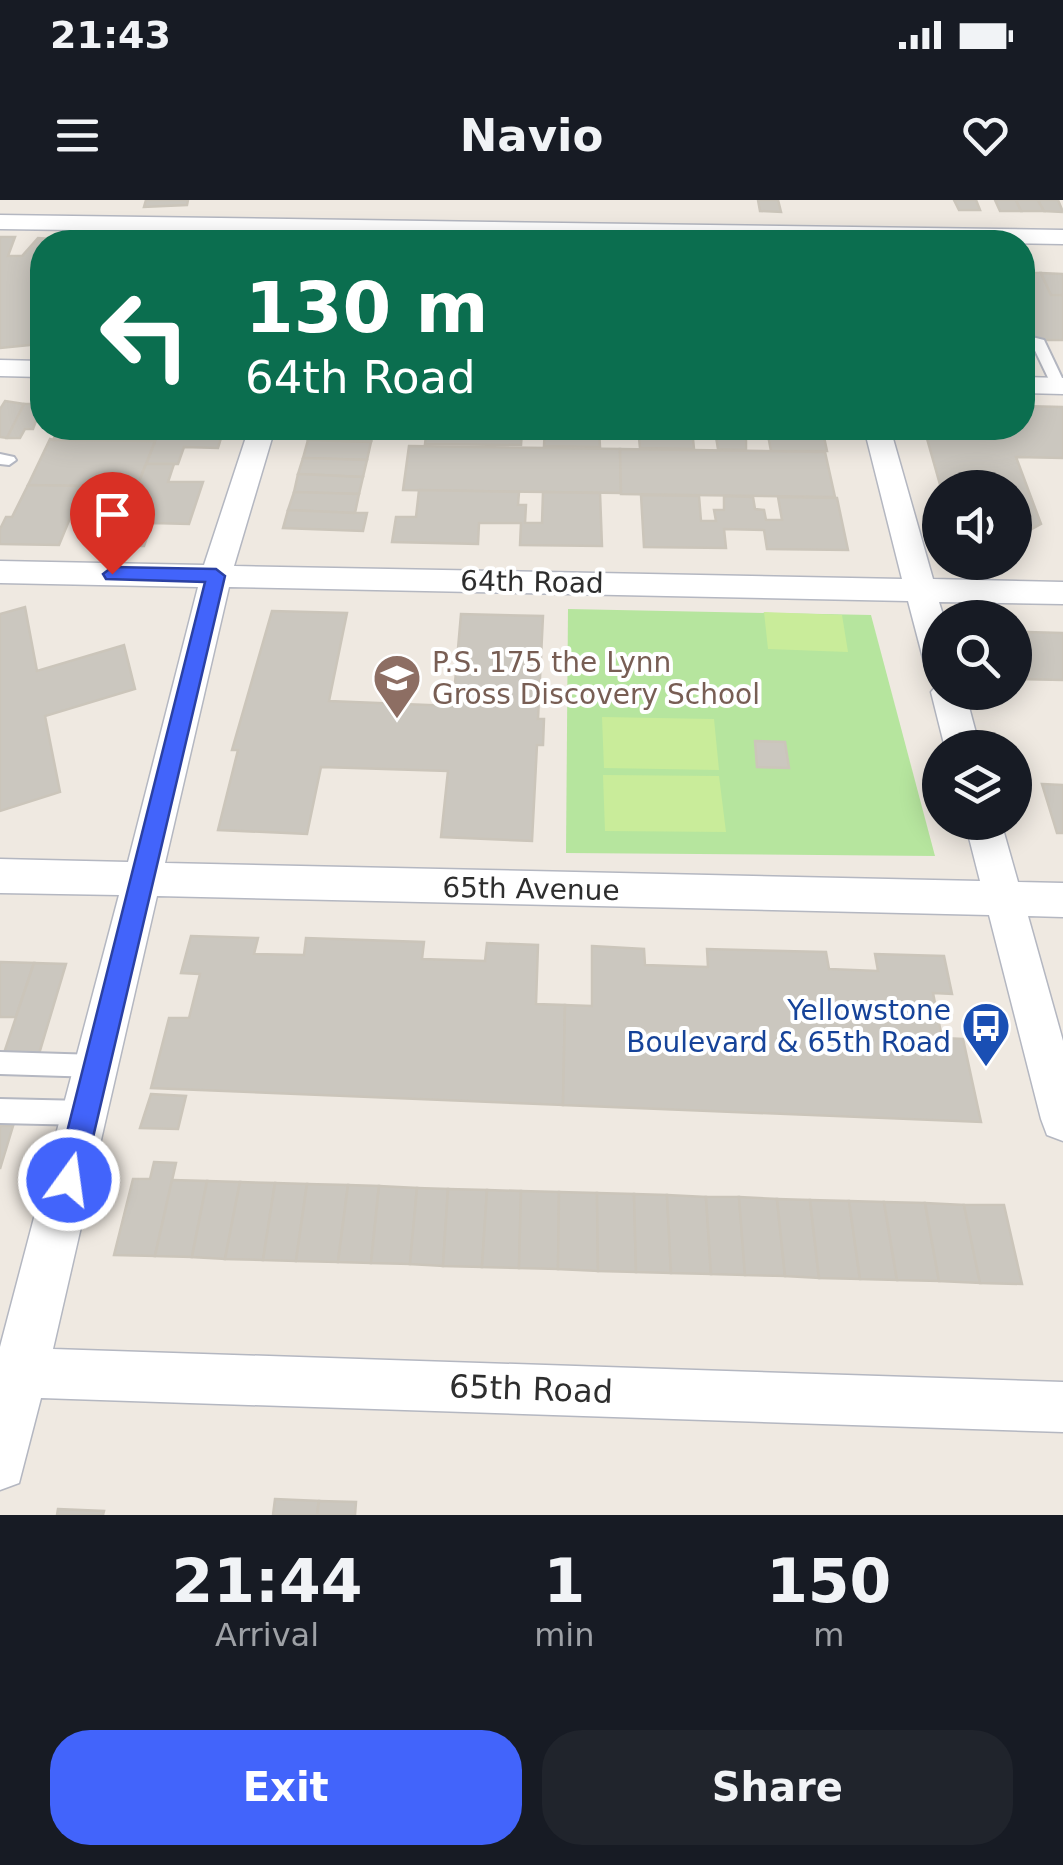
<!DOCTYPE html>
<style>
:root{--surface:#171b24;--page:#20242c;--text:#f1f3f6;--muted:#9ea1a6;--accent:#4264fb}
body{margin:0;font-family:"DejaVu Sans",sans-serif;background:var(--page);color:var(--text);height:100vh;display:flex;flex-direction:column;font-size:38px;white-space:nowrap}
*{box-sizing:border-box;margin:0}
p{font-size:32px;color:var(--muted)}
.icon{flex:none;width:55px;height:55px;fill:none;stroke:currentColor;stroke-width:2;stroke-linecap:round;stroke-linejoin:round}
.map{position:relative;height:1315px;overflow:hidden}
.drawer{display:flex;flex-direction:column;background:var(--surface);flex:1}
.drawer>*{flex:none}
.top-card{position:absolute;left:30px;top:30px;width:1005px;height:210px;border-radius:40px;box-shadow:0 5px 25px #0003;background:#0b6e4f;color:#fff;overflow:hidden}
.buttons{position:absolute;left:922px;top:270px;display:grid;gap:20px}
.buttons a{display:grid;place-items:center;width:110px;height:110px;border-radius:50%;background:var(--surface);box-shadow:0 5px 25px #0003;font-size:50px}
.pin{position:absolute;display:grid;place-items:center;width:85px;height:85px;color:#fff;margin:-102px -42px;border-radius:50% 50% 50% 0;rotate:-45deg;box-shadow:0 0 10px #0007}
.pin .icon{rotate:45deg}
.me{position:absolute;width:110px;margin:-55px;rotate:14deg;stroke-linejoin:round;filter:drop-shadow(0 0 8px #0008)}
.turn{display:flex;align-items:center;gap:35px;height:210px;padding:0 50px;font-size:45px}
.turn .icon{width:130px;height:130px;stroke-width:2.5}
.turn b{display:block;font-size:70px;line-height:85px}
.eta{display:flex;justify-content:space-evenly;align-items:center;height:170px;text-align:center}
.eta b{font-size:60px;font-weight:800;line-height:70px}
.cta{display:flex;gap:20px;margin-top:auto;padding:20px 50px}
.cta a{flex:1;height:115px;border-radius:40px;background:var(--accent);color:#fff;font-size:40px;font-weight:800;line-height:115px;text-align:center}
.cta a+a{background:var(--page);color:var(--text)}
.status{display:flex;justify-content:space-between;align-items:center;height:70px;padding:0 50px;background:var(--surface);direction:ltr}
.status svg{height:28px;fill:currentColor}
header{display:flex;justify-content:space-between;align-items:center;height:130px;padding:0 50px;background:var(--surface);font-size:45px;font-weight:800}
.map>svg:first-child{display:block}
.green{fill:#b6e59e}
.pitch{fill:#c9ec9a}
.building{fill:#cbc7bf;stroke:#cbc5ba;stroke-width:2.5}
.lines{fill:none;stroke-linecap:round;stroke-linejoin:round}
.lane-casing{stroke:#b4b7c1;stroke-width:4}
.street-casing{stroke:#b4b7c1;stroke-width:3}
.lane{fill:#fff;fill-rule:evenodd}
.street{fill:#fff;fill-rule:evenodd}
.route{fill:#4264fb;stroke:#2b41a3;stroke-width:2.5}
.labels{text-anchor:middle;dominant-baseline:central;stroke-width:8;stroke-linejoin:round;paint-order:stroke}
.street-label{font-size:28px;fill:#2e2e2e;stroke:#fff}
.education-label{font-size:28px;fill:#785e54;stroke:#fff;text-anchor:start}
.transit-label{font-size:28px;fill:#164399;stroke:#fff;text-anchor:end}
.near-street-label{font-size:32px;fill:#2e2e2e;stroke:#fff}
</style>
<div class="status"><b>21:43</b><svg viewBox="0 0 49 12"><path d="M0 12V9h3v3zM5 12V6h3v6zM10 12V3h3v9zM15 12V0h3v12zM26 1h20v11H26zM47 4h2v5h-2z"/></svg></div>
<header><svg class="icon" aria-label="menu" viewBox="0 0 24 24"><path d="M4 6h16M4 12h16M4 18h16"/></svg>Navio<svg class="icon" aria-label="heart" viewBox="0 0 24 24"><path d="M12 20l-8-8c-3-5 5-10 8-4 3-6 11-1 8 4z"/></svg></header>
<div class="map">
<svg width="1063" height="1315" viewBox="0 0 1063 1315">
<rect width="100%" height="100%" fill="#efe9e1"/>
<path class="green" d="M568 409 871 415 935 656 566 653Z"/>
<g class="pitch">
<path d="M764 412 842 415 848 452 768 449Z"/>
<path d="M602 517 714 519 719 570 604 568Z"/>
<path d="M603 575 719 576 726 632 605 631Z"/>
</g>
<g class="building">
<path d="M146 0H188L187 5 144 7Z"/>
<path d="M758 0H778L781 12 760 11Z"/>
<path d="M954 0H976L980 10H959Z"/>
<path d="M995 0H1016L1021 11H1000Z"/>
<path d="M1016 0H1038L1044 11H1021Z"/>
<path d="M1038 0H1058L1063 12 1044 11Z"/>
<path d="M0 37H15L8 56H22L38 38 94 42H42L39 144 0 148Z"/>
<path d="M115 39 188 40 113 42Z"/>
<path d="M1022 73H1041L1051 95H1063V140H1025Z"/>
<path d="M1041 73 1063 74V95H1051Z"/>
<path d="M5 201 24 204 7 238 0 237V209Z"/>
<path d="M24 204H42L33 229H25L20 238H7Z"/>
<path d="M1022 206 1063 207V258L1016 257 1041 324 1015 338V288H941L924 228H1022Z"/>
<path d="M59 228H224L218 248 184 247 178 264H146L155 241 53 240Z"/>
<path d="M312 228H375L371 242 308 240Z"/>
<path d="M427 228H529L528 232H522L521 245 425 244Z"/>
<path d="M545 228H599L600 247 544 246Z"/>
<path d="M638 228H822L827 251H771L767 230H754L755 237H746V250L718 249 716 237H708L707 229H692L694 249 640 248Z"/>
<path d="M50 239 53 240 155 241 137 287 28 285Z"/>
<path d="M308 240 371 242 367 260 303 258Z"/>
<path d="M409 246 620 249 621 293 403 290Z"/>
<path d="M620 249 825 252 835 297 621 294Z"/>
<path d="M303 258 367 260 363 277 298 274Z"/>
<path d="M146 264H174L168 282H203L189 324 152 323 144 346H109L122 312 73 311 59 345 0 344V329L6 317H12L28 285 137 287Z"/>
<path d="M298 274 363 277 359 294 294 292Z"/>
<path d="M419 290 519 292 518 305H526L525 323H542L543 292 600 293 602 346 520 345 521 323H479L478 344 392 342 396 317H416Z"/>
<path d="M294 292 359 294 355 313 288 310Z"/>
<path d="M641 295 699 296 701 321H716L714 310H724V296L753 297 755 309 764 310 766 320H782L778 297 837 298 848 350 767 349 764 330 724 329 726 348 644 347Z"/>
<path d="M288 310 355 313H367L363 331 283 328Z"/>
<path d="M25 407 37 471 124 445 135 489 45 516 60 592 0 611V414Z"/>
<path d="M272 411 347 413 329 501 453 506 461 414 543 416 538 519H544L543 545H537L532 641 441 637 448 571 321 567 307 634 218 630 238 550H232Z"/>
<path d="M1026 432 1063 433V480L1015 479V439L1029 440Z"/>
<path d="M755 541 785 542 789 568 757 567Z"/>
<path d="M1042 584 1063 585V633H1057Z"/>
<path d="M191 736 258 738 254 754 304 755 306 738 424 742 422 759 485 761 487 743 538 745 536 804 565 805 563 905 151 888 169 818H189L200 774 181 773Z"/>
<path d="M592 746 644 749 645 765 708 767 707 749 826 752 829 769 878 771 875 754 944 756 952 794 933 793 942 838 963 839 981 922 563 905 565 805 592 806Z"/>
<path d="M0 762 34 763 16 817H0Z"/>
<path d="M34 763 66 764 39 854 4 853Z"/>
<path d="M151 894 186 896 178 929 140 928Z"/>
<path d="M0 926H13L0 969Z"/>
<path d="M154 962 176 963 155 1056 114 1055 133 979H150Z"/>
<path d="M172 980 207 981 192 1057 155 1056Z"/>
<path d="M207 981 240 982 225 1059 192 1057Z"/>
<path d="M240 982 275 983 263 1060 225 1059Z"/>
<path d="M275 983 307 984 296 1061 263 1060Z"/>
<path d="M307 984 348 985 338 1062 296 1061Z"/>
<path d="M348 985 379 986 371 1063 338 1062Z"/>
<path d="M379 986 417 988 410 1064 371 1063Z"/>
<path d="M417 988 448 989 443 1066 410 1064Z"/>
<path d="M448 989 487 990 482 1067 443 1066Z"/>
<path d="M487 990 521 991 519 1068 482 1067Z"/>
<path d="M521 991 559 992 558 1069 519 1068Z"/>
<path d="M559 992 597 993 598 1071 558 1069Z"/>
<path d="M597 993 634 994 636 1072 598 1071Z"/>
<path d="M634 994 667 995 671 1073 636 1072Z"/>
<path d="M667 995 706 997 711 1074 671 1073Z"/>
<path d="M706 997H739L745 1075 711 1074Z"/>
<path d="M739 997 777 999 785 1076 745 1075Z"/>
<path d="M777 999 810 1000 819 1078 785 1076Z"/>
<path d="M810 1000 849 1001 860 1079 819 1078Z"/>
<path d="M849 1001 884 1002 897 1080 860 1079Z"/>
<path d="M884 1002 925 1003 939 1081 897 1080Z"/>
<path d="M925 1003 964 1005 980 1083 939 1081Z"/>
<path d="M964 1005H1004L1022 1084 980 1083Z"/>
<path d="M275 1299 319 1301 317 1315H273Z"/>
<path d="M319 1301 356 1302 355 1315H317Z"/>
<path d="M58 1309 104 1311 103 1315H57Z"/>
</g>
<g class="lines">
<g class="lane-casing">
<g id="lane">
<path d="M1032 137 1044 140 1063 180V189L1052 186 1030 140Z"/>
<path d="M0 254 14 257 16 260 9 265 0 264Z"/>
<path d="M0 852 97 855 105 858 108 866 105 874 97 877 0 874Z"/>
<path d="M0 899 85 901 93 905 97 913 93 921 85 925 0 923Z"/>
</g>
</g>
<g class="street-casing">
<g id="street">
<path d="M0 15 1063 30V44L0 29Z"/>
<path d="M0 160 42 161V177L0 176Z"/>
<path d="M1022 177 1063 178V194L1022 193Z"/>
<path d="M249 228H275L234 366 902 379 864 228H890L933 379 1063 382V404L939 402 944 418H940V474L928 471 924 462 908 401 229 387 165 663 980 681 965 622H1001L1018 682 1063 683V717L1028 716 1063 841V941L1047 935 1041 919 989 715 157 696 53 1149 1063 1182V1232L41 1198 19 1283 0 1290V1147L119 695 0 693V659L128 662 198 387 0 383V361L204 365Z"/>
<path d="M940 482V492H965L980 548H945L931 492Z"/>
</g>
</g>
<use href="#lane" class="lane"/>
<use href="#street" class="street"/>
</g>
<path class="route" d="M112 367 216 369 225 376 83 980 79 989 69 993 59 989 55 980 205 382 106 379 103 374Z"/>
<defs>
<g id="school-pin" transform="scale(2.5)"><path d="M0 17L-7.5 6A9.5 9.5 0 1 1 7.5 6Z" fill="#8d6e63" stroke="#fff"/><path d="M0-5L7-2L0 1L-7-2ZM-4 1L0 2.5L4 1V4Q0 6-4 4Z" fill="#fff"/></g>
<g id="bus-pin" transform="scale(2.5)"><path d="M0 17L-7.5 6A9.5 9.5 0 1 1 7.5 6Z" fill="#1a4fb4" stroke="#fff"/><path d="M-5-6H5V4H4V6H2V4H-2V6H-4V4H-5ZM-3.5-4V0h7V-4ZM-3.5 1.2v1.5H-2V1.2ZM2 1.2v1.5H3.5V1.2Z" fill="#fff"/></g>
</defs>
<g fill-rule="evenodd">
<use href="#school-pin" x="397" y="478"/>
<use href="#bus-pin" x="986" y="826"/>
</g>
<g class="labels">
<g class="street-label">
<text transform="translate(532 382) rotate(1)">64th Road</text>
<text transform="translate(531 689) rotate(1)">65th Avenue</text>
</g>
<g class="education-label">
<text x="432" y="462">P.S. 175 the Lynn<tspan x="432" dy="32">Gross Discovery School</tspan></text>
</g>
<g class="transit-label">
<text x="951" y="810">Yellowstone<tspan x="951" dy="32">Boulevard &amp; 65th Road</tspan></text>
</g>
<g class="near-street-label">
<text transform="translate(531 1189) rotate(2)">65th Road</text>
</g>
</g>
</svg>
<div class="buttons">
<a><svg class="icon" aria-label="sound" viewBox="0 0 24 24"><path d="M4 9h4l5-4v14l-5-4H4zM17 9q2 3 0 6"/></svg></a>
<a><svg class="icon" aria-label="search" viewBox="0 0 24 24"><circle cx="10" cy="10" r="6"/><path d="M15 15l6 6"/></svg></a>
<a><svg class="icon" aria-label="layers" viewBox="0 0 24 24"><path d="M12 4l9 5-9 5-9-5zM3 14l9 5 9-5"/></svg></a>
</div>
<div class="pin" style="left:112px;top:374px;background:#d93025"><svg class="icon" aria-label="arrive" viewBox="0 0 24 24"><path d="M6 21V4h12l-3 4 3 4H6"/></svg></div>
<svg class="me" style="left:69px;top:980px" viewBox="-20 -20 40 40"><circle r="17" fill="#4264fb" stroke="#fff" stroke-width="3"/><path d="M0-11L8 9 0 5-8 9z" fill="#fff"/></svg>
<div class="top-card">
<div class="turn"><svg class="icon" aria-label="left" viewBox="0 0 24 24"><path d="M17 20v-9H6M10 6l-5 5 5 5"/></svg><div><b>130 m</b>64th Road</div></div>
</div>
</div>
<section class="drawer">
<div class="eta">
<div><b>21:44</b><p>Arrival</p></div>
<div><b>1</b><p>min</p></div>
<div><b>150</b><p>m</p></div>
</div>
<div class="cta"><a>Exit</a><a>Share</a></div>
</section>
